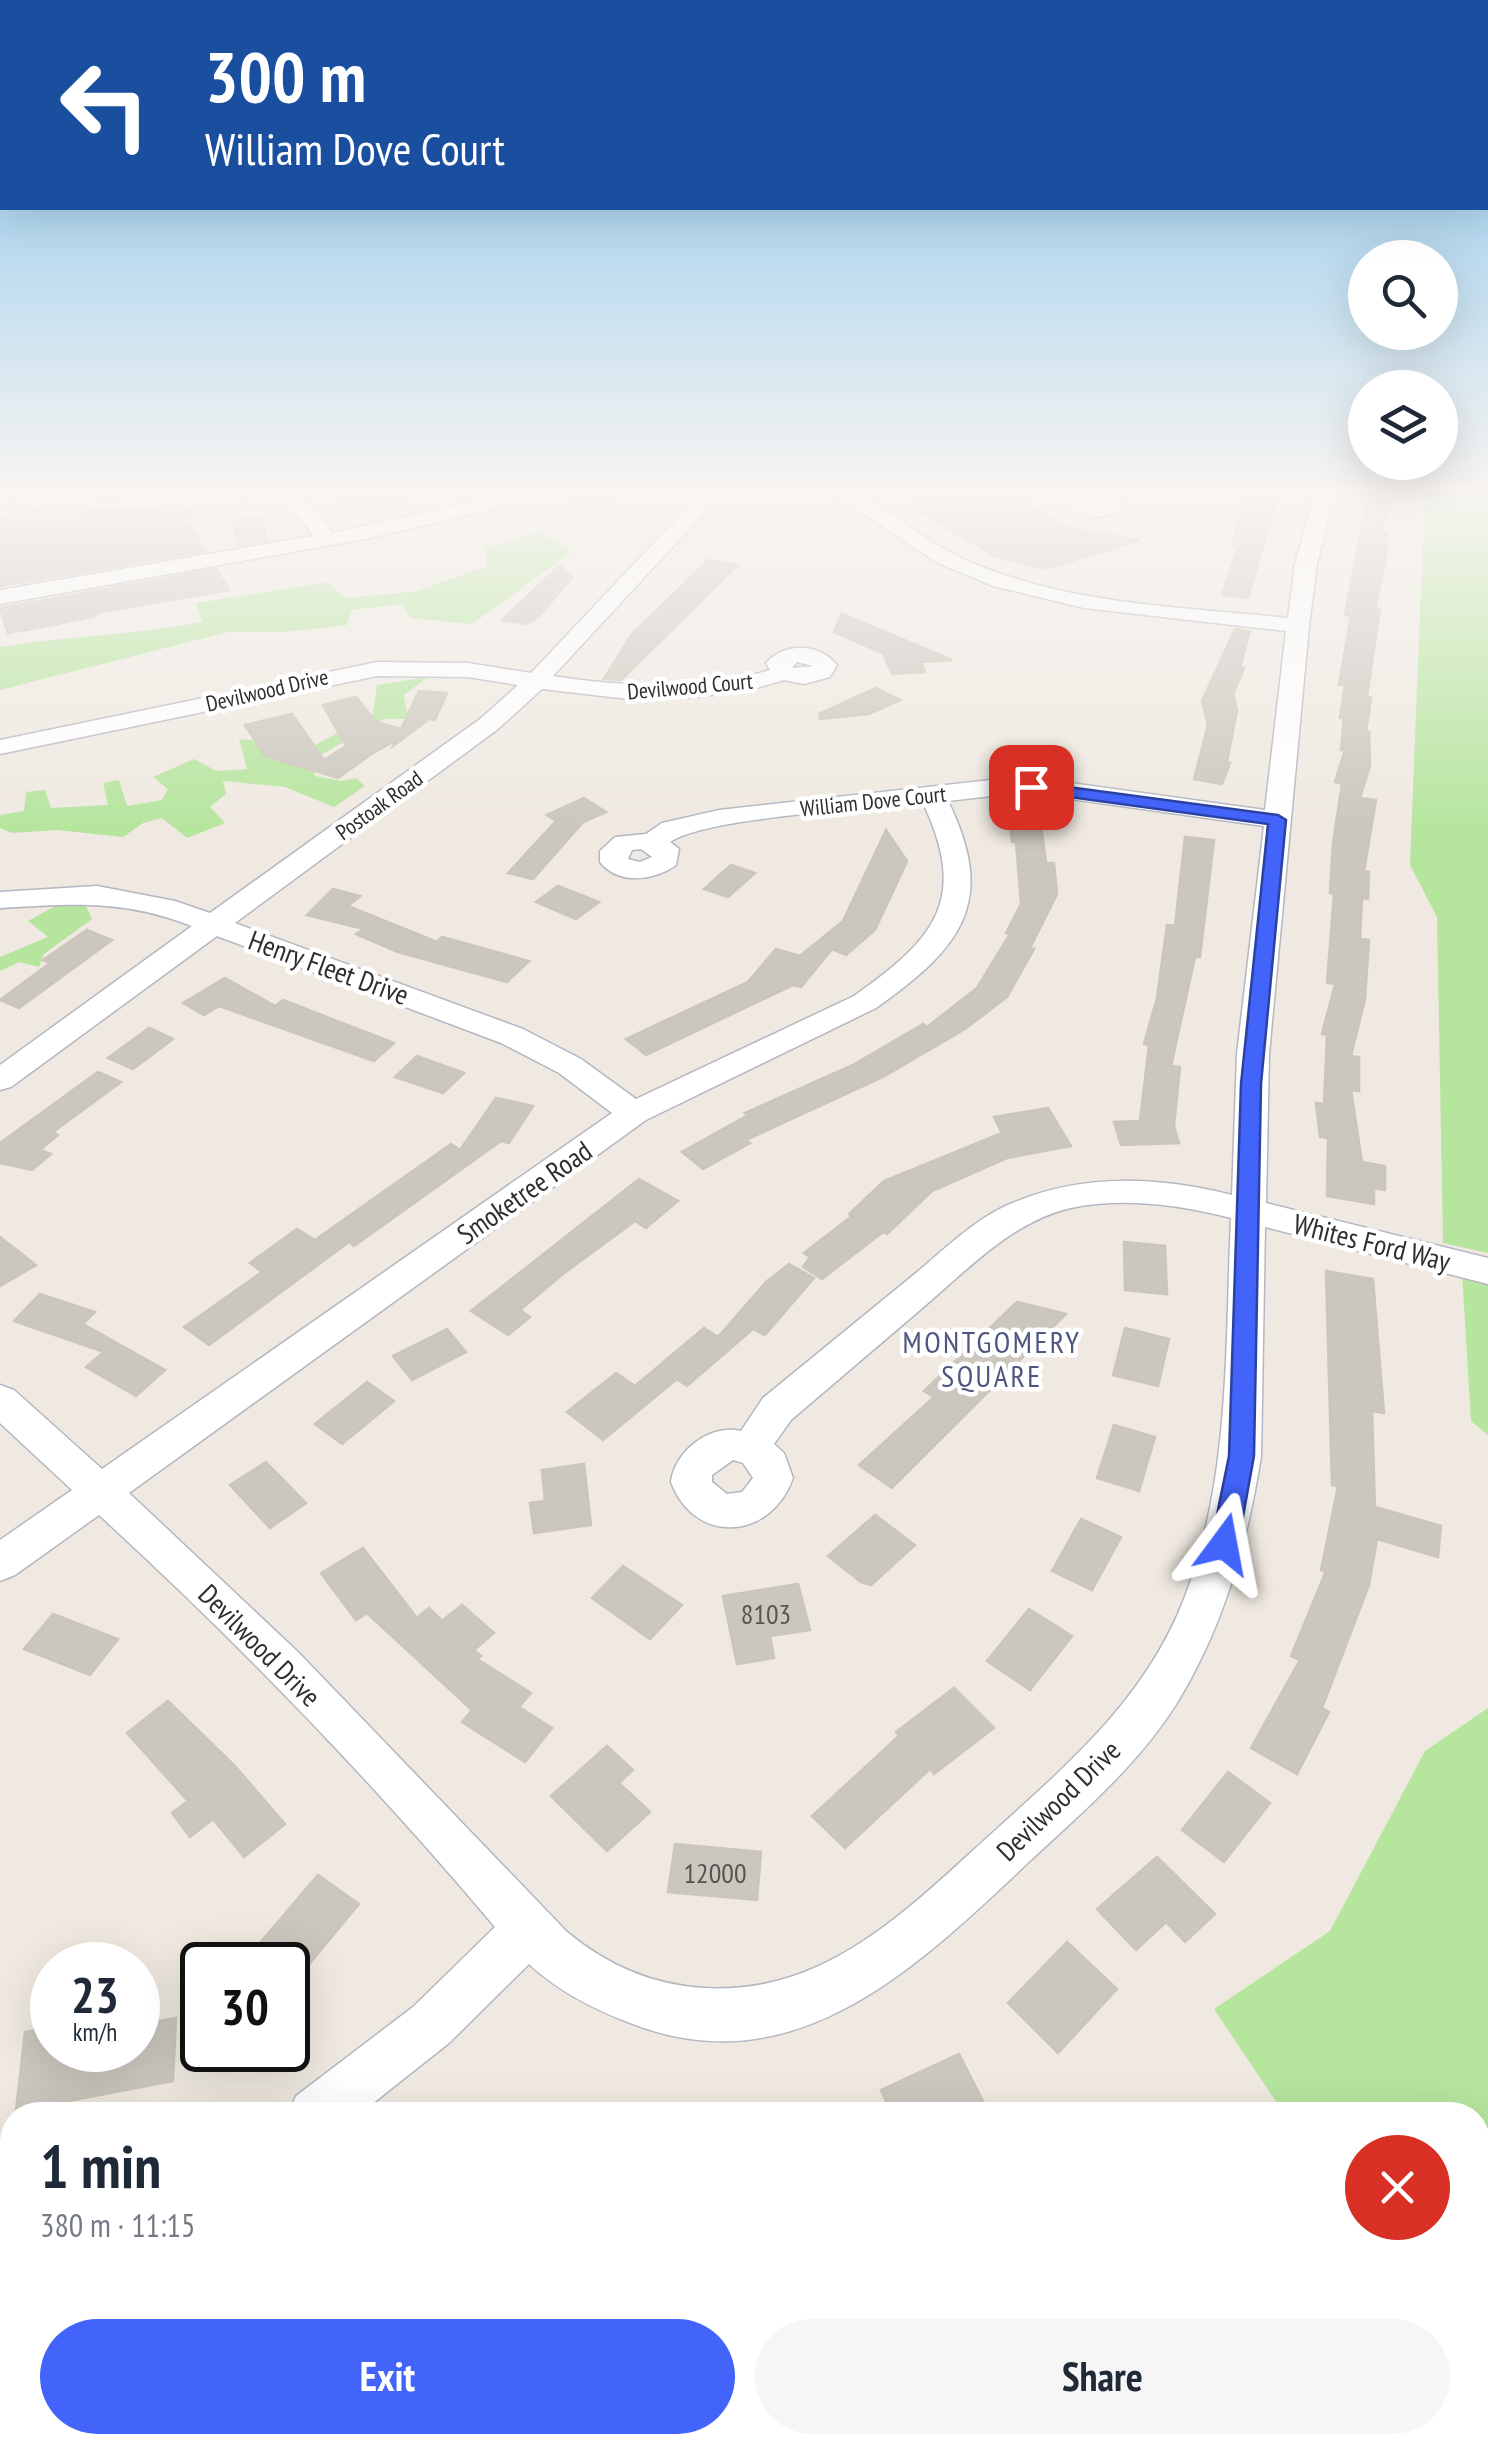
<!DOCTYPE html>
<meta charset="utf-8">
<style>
:root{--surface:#fff;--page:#f6f6f7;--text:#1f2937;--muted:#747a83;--accent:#4264fb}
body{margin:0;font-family:"PT Sans Narrow",sans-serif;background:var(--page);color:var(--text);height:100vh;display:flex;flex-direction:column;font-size:38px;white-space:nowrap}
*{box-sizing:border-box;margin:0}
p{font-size:32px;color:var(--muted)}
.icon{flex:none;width:55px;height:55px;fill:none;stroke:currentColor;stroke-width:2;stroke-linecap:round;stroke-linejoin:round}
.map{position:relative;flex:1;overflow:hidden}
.details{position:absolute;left:0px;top:2102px;width:1490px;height:352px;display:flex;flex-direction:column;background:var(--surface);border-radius:40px 40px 0 0;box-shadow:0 10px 40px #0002}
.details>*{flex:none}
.guide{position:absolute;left:0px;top:0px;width:1490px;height:210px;box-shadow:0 10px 40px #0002;background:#1a4fa0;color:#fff;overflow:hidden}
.controls{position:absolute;left:1348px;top:240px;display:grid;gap:20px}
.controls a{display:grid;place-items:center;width:110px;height:110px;border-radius:50%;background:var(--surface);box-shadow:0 10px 40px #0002;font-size:50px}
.speed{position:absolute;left:30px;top:1942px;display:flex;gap:20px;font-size:50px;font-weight:700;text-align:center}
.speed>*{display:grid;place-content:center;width:130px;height:130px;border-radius:50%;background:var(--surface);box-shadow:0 10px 40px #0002;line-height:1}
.speed small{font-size:25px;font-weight:400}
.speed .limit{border:5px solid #111;border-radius:15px;background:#fff;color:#111}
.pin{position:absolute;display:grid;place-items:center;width:85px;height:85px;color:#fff;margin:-42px;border-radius:20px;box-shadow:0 5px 15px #0006}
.me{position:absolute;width:110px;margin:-55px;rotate:13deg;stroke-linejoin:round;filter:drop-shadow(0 0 8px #0008)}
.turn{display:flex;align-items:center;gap:35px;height:210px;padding:0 40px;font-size:45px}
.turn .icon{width:130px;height:130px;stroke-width:2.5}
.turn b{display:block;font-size:70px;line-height:85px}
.round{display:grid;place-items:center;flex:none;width:105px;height:105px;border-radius:52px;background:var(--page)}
.overview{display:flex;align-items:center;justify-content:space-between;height:170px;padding:0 40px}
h1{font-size:60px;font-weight:700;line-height:75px}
.cta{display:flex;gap:20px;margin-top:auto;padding:20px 40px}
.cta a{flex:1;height:115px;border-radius:60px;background:var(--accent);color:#fff;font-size:40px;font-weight:700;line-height:115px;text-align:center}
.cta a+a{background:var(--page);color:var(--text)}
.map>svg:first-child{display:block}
.green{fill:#b6e59e}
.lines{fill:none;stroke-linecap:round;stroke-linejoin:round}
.stream{stroke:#75cff0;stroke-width:11}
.building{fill:#cbc7bf;stroke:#cbc5ba;stroke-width:2.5}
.minor-casing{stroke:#b4b7c1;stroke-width:3}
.minor{fill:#fff;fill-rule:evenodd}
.route{fill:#4264fb;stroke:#2b41a3;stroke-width:2.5}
.labels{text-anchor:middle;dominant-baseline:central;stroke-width:9;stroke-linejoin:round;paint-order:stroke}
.far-street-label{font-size:22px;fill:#2e2e2e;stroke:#fff}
.street-label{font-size:28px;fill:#2e2e2e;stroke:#fff}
.near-number-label{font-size:28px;fill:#555452}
.neighbourhood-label{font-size:30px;letter-spacing:2.5px;fill:#4d5680;stroke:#fff}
</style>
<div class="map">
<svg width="1488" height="2453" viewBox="0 0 1488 2453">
<rect width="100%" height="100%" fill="#efe9e1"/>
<g class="green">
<path d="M1425 486H1488V1253L1443 1243 1437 917 1410 865Z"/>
<path d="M539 532 572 552 472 624 410 618 403 604 351 610 347 625 286 632H228L0 690V647C68 636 135 635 202 622L196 603 327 582 345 598 417 591 486 566V548Z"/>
<path d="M428 677 404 695 408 719H384L312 760 315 776 341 781 356 778 365 786 334 807 285 787 223 781 226 794 210 807 225 823 187 838 162 818 143 823 123 837 57 830 12 833 0 828V815L24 811 26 792 45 790 51 808 108 805 103 783 119 780 127 806 162 800 168 789 153 777 194 759 216 771 247 769 239 739 314 746 373 713 377 685Z"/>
<path d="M57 905 86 906 92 919 44 954 39 967 19 962 0 971V957L48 937 28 921Z"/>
<path d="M1462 1273 1488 1280V1435L1471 1421Z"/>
<path d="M1488 1708V2453H416L442 2442H1478V2115H1285L1214 2009 1330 1931 1425 1751Z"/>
</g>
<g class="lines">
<path class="stream" d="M977 2453 980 2442"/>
</g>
<g class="building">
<path d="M371 486H424L377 511 340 502Z"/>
<path d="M955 486H998L1067 528 1139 540 1046 569 995 556 909 505Z"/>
<path d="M1249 488 1279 492 1248 598 1222 595 1238 546 1232 545Z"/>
<path d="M1372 489 1394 492 1380 532 1387 533 1386 558 1375 609H1380L1367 697 1371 698 1366 732H1369L1370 766 1360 798 1376 800 1364 871 1369 872 1368 899 1362 898 1360 939 1369 940 1365 999 1351 1056 1359 1057V1091L1351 1090 1362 1162 1385 1166V1190L1374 1188V1204L1327 1196 1328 1138 1320 1137 1316 1103 1324 1104 1327 1035 1322 1034 1335 984 1327 983 1334 894 1330 893 1333 843 1342 784 1335 782 1345 750H1341L1344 718H1340L1345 685H1339L1351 616 1345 615 1365 510Z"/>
<path d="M160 505 197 508 177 527 190 526 205 551 0 586V518L12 522 79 521 84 511 156 509Z"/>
<path d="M262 518 267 540 238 545 233 521Z"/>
<path d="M708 560 738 565 621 680 604 679 632 634Z"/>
<path d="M560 565 572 578 539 616 528 624 502 620Z"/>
<path d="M216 569 229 590 95 613 96 616 37 628 8 633 0 608Z"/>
<path d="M842 614 952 660 921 662 925 672 892 674 883 653 834 632Z"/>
<path d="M1235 629 1250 631 1240 667 1244 668 1233 694 1237 710 1227 762 1230 763 1222 784 1194 779 1208 725 1202 701Z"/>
<path d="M876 688 900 700 869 714 820 719 819 714Z"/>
<path d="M419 691 447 693 435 720 429 719 393 746 395 741 373 753 338 778 265 756 245 725 292 714 324 760 346 746 323 705 356 697 376 722 401 729Z"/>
<path d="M584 798 606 812 583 822 533 879 508 873 556 821 547 815Z"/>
<path d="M1009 817 1040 818 1046 863H1054L1057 894 1030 948 1034 949 1007 997 965 1029 883 1077 746 1140 750 1143 703 1169 682 1152 748 1115 745 1113 853 1065 923 1024 927 1027 977 988 1010 934 1006 933 1021 904 1016 842H1012Z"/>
<path d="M886 830 907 861 875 930 846 955 832 949 801 987 793 985 646 1055 626 1039 748 982 776 949 800 956 843 921Z"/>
<path d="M1185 837 1214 840 1200 957H1195L1171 1066 1180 1067 1174 1126 1179 1143 1121 1145 1114 1122 1140 1121 1149 1045 1144 1044 1157 998 1167 925 1175 926Z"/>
<path d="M731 865 755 873 728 897 704 889Z"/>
<path d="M558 886 599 902 576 919 536 902Z"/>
<path d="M333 889 360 896 348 906 437 942 442 937 529 961 507 982 398 952 356 934 364 929 307 915Z"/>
<path d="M87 930 112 940 19 1008 0 1000 50 963 43 960Z"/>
<path d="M225 978 275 1006 283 1000 394 1043 374 1061 219 1006 204 1015 183 1003Z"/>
<path d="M149 1028 173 1039 133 1069 108 1058Z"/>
<path d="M417 1056 464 1073 443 1093 395 1077Z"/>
<path d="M98 1072 121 1082 53 1132 58 1135 40 1150 51 1154 32 1170 0 1163V1143Z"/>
<path d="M496 1098 533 1106 509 1143 501 1141 354 1246 349 1242 209 1345 184 1327 262 1272 250 1263 297 1229 315 1240 451 1144 460 1150Z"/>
<path d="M1048 1108 1071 1146 1007 1158 932 1191 887 1234 883 1232 822 1279 803 1267 810 1257 804 1253 852 1216 849 1214 884 1181 1002 1133 994 1117Z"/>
<path d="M639 1179 678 1201 646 1228 635 1221 563 1274 520 1310 530 1317 508 1335 471 1311Z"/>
<path d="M0 1237 36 1265 0 1286Z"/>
<path d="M1124 1242 1165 1246 1167 1294 1125 1290Z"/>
<path d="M789 1264 814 1278 765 1335 753 1329 687 1386 677 1379 603 1440 567 1412 616 1373 635 1386 704 1328 718 1337 766 1282Z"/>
<path d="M1326 1271 1373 1279 1384 1413 1372 1411 1375 1507 1441 1526 1438 1557 1377 1539 1369 1585 1322 1708 1329 1712 1297 1774 1251 1748 1300 1660 1291 1656 1326 1571 1321 1570 1338 1486 1332 1485Z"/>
<path d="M40 1294 95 1312 83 1324 165 1370 136 1396 86 1367 104 1352 14 1321Z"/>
<path d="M1017 1302 1066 1314 892 1488 859 1465 934 1397 924 1391Z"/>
<path d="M1125 1328 1169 1339 1158 1386 1113 1375Z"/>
<path d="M447 1329 466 1352 412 1380 393 1356Z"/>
<path d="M367 1382 394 1401 342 1444 315 1424Z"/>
<path d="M1114 1425 1155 1437 1139 1491 1097 1478Z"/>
<path d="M266 1462 306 1503 270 1528 230 1485Z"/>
<path d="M584 1464 591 1525 534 1533 530 1503 545 1501 542 1470Z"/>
<path d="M875 1515 915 1545 871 1585 861 1582 828 1556Z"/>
<path d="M1081 1519 1121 1537 1092 1590 1052 1571Z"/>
<path d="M363 1548 417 1618 429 1608 442 1621 462 1605 494 1633 474 1650 481 1656 477 1659 531 1693 519 1707 552 1728 525 1762 462 1722 472 1710 367 1613 356 1620 321 1573Z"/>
<path d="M623 1566 682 1605 650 1639 592 1598Z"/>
<path d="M798 1584 810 1630 770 1636 774 1658 737 1664 723 1596Z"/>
<path d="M1029 1609 1072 1636 1030 1690 987 1661Z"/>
<path d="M53 1614 118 1639 90 1675 24 1649Z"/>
<path d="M954 1688 994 1728 934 1774 930 1769 845 1848 812 1816 899 1736 896 1732Z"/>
<path d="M168 1701 235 1766 285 1824 244 1857 213 1819 190 1837 172 1813 188 1801 127 1733Z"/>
<path d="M607 1746 633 1770 619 1783 650 1812 607 1851 551 1796Z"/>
<path d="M1228 1772 1270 1803 1224 1862 1182 1830Z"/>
<path d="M675 1844 761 1852 757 1900 668 1892Z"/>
<path d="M1157 1857 1215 1914 1185 1942 1166 1922 1136 1950 1097 1909Z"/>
<path d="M318 1875 359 1904 295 1981 288 1975V1965H274L254 1950Z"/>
<path d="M1067 1942 1117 1989 1058 2053 1008 2003Z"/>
<path d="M176 2018 173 2081 16 2111 25 2032 52 2027V2050H138V2025Z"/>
<path d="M959 2054 990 2115H892L881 2090Z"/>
</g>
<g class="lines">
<g class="minor-casing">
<g id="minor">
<path d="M36 486H65L71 490C126 486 237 476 287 493 308 501 321 514 332 533L536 487 617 486 697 497 708 486H729L553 676C625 687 700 691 770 670L766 663C785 642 819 643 837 665L830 677 804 684 784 680 750 690 696 697 637 700 542 689 498 729 235 923 523 1029 581 1059 636 1099 854 996C935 939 969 900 923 803 872 809 706 817 670 842L679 849 676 865C654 881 618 885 600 862V851L615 837 646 834 662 823 719 810 1000 779 1049 780 1265 810 1286 631 1084 608 993 586 936 562 821 486H898L895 490 865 496C900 518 932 546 970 562 1070 605 1181 607 1288 618L1295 564 1317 486H1337L1317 564 1309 626 1269 1054 1266 1203 1488 1258V1284L1265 1227 1261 1456C1248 1541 1224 1624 1180 1698 1142 1761 1086 1809 1032 1859 922 1962 798 2088 633 2024 595 2010 559 1992 529 1964L449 2043 358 2115H288L296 2096 413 2007 495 1927C373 1782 239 1643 99 1515L15 1575 0 1581V1540L72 1490 0 1423V1385L14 1390 102 1469 612 1113 559 1073 501 1043 217 936 11 1087 0 1090V1065L192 926C121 899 74 904 0 908V892L97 886 175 901 210 913 480 719 518 685 468 677 377 676 0 754V740L377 662 468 663 531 673 687 508 606 496 536 499 365 539 0 604V590L313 536C304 519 291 508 273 502 235 488 111 492 71 502 47 507 45 512 19 505L16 501 25 489ZM797 662 813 666 792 668ZM1000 795 1049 796 1264 826 1237 1054 1232 1195C1159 1177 1085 1173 1015 1202 978 1216 946 1248 916 1273 865 1315 814 1356 763 1398L741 1431C710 1423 674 1452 671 1482 695 1546 771 1540 793 1478L784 1453 774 1444 791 1420C834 1383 877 1347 920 1310 965 1272 1012 1221 1071 1208 1123 1197 1180 1205 1231 1218 1225 1347 1231 1477 1184 1599 1147 1695 1074 1759 1000 1826 914 1903 829 1996 704 1988 652 1985 607 1965 567 1932L299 1653 129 1493 646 1120 876 1008C961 948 998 903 948 801ZM641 849 652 857 640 862 628 859 632 850ZM733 1460 743 1463 753 1478 742 1492 727 1494 712 1482V1475Z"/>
<path d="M1054 486C1075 485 1095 491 1116 496L1124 507C1106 521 1083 519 1066 504L1071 498Z"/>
<path d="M12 2225V2281L0 2285V2229Z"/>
</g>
</g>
<use href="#minor" class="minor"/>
</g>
<linearGradient id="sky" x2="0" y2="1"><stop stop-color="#7abfeb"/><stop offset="0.59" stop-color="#f8f5f2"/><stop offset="1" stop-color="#f8f5f2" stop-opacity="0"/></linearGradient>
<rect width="1488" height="829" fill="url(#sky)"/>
<path class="route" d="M1031 782 1278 815 1286 820 1261 1084 1254 1456 1238 1544 1234 1552 1224 1555 1215 1552 1211 1544 1229 1456 1241 1084 1268 824 1025 791V783Z"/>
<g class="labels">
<g class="far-street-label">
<text transform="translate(690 686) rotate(-5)">Devilwood Court</text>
<text transform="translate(267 690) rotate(-13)">Devilwood Drive</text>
<text transform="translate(873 801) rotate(-6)">William Dove Court</text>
<text transform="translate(379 805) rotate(-36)">Postoak Road</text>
</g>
<g class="street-label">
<text transform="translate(329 967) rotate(20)">Henry Fleet Drive</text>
<text transform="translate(524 1192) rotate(-35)">Smoketree Road</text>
<text transform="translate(1372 1242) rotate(14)">Whites Ford Way</text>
<text transform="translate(260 1645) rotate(45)">Devilwood Drive</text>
<text transform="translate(1058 1800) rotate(-44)">Devilwood Drive</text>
</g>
<g class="near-number-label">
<text x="766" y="1613">8103</text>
<text x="715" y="1872">12000</text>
</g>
<g class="neighbourhood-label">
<text x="992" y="1341">MONTGOMERY<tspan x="992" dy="34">SQUARE</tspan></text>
</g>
</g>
</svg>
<div class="controls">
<a><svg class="icon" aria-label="search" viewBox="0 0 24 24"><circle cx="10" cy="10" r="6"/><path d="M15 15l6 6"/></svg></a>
<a><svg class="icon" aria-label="layers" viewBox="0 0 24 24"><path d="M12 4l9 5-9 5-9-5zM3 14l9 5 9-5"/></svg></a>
</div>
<div class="speed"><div>23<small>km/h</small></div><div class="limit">30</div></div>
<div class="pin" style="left:1031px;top:787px;background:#d93025"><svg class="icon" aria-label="arrive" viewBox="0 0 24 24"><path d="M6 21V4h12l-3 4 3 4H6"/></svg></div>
<svg class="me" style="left:1224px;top:1544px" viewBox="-20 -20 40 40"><path d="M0-17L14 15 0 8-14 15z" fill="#4264fb" stroke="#fff" stroke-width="4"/></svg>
<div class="guide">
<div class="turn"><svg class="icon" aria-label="left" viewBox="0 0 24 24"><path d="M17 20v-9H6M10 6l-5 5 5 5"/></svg><div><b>300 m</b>William Dove Court</div></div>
</div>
<section class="details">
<div class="overview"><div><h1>1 min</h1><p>380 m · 11:15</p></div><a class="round" style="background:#d93025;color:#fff"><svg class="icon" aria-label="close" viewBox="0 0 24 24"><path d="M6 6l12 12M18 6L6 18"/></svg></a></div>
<div class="cta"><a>Exit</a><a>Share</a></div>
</section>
</div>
